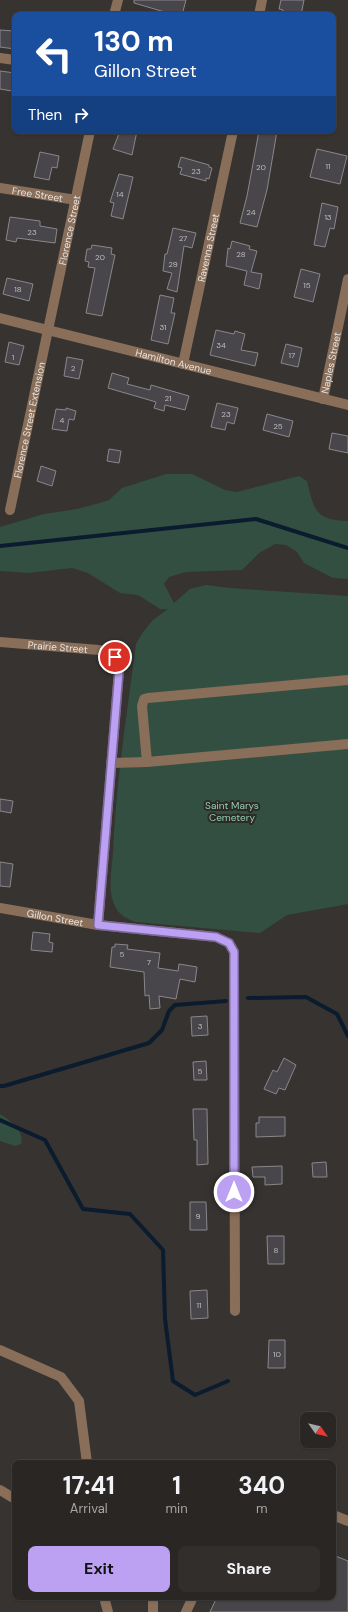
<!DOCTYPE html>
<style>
:root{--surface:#292624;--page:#312e2c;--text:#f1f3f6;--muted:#a5a5a6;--line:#454341;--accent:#bca0f2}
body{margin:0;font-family:"DM Sans",sans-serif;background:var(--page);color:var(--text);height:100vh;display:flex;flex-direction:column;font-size:15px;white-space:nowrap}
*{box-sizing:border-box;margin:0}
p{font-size:13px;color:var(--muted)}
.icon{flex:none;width:22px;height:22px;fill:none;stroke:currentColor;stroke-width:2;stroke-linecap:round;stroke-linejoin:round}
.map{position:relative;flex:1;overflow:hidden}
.side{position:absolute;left:12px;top:1460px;width:324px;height:140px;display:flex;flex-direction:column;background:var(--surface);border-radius:8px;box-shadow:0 1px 3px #0004,0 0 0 1px var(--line)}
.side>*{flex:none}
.banner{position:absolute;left:12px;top:12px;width:324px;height:122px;border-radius:8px;box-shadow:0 1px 3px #0004,0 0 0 1px var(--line);background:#1a4fa0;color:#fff;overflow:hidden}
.needle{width:26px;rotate:124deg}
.tools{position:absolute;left:300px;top:1412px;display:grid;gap:8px}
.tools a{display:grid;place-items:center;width:36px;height:36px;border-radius:8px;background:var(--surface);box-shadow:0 1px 3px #0004,0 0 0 1px var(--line);font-size:20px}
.pin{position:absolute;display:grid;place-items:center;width:34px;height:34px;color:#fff;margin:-17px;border:2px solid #fff;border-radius:50%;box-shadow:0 1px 4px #0007}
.me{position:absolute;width:44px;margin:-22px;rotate:0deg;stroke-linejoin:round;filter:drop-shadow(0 0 3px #0008)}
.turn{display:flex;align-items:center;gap:14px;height:84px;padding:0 16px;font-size:18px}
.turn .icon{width:52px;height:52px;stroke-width:2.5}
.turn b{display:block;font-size:28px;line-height:34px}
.then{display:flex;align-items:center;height:38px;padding:0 16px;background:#0003;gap:8px;font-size:15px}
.eta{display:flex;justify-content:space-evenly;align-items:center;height:68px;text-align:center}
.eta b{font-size:24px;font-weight:700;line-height:28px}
.button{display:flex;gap:8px;margin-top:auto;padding:8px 16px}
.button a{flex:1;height:46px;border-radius:8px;background:var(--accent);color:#111;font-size:16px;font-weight:700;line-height:46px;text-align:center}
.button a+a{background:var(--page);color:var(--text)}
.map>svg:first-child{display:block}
.green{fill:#334f42}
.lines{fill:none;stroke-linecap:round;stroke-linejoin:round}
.stream{stroke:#0a1c2e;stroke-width:4}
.building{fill:#49464b;stroke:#89878b}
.minor{stroke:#896e59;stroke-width:10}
.route-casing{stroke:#7a689d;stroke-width:10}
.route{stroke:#bca0f2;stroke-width:7}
.labels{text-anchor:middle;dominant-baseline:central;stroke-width:4;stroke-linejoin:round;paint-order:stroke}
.number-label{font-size:8px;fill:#bfbcbc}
.street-label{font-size:10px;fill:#e6e4e2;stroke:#2d2926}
.park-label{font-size:10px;fill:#93cfb3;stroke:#2d2926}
</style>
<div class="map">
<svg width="348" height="1612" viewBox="0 0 348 1612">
<rect width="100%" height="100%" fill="#373330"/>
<g class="green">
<path d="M166 474H192L225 490 237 492 299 476 307 481C314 510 315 520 348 521V579L333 578 304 563 297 552 286 545 275 544 259 553 242 570 186 572 169 577 164 584 174 603 190 589 206 585 230 588 348 596V904L287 915 260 933 136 922C127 919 119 915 115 906 107 891 112 868 113 852 116 782 127 713 136 644L143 632 153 620 168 609H160L138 595 120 593 88 573 72 568 29 573 0 571V527L44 514 77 509 96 504 109 500 122 488Z"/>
<path d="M0 1114C10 1120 25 1132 21 1144L15 1146 0 1141Z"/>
</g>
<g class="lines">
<g class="stream">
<path d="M0 546 256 519 348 548"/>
<path d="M248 998 306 997 337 1014 348 1036"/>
<path d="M0 1086H4L149 1043 162 1030 169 1011 175 1005 226 1001"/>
<path d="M0 1120 45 1140 83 1209 130 1214 163 1250 165 1319 173 1381 195 1395 228 1381"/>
</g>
</g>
<g class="building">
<path d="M134 0H186L182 15H175L134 3Z"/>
<path d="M281 0H304L301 15H283V10L279 9Z"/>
<path d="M0 30 15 31V49L0 47Z"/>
<path d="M0 71 15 73 12 91 0 89Z"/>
<path d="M120 131H137L132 155 113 149Z"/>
<path d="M259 131H277L267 190 257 227 240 223 247 196Z"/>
<path d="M317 149 347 156 340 184 310 177Z"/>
<path d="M40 152 59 156 57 168 52 167 49 180 34 177Z"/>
<path d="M181 157 209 165V167L212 168 209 179 206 178V181L180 174 182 168 178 167Z"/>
<path d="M119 174 133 177 123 219 111 216 114 203 110 202Z"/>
<path d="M322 203 338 207 334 229 330 228 325 247 314 245Z"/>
<path d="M10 217 40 221V226L57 229 55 243 17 238 16 242 6 240Z"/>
<path d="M173 228 196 233 192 248 184 246 177 292 167 289 172 273 163 271 165 254H167Z"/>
<path d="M232 241 250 246 249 249 257 251 251 272 262 274 259 289 244 285 247 271 226 266 228 248 230 249Z"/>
<path d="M92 245 112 248 111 254 115 255 102 316 86 313 95 268 88 267 89 262 85 261 87 249H91Z"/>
<path d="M301 269 320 274 313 302 294 297Z"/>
<path d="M7 278 33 284 29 301 3 294Z"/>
<path d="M160 295 174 298 171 313H175L168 344 151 340Z"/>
<path d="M216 330 234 334 235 331 245 334 241 350 258 353 255 366 210 355Z"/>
<path d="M9 342 24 346 19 365 5 362Z"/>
<path d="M286 344 302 348 298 367 281 363Z"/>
<path d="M67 357 83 360 79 379 64 376Z"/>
<path d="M112 373 129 378 127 384 150 390 151 385 189 396 185 410 165 405 164 411 154 408 156 402 108 388Z"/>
<path d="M217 403 238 408 234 424 227 422 225 430 211 427Z"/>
<path d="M66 408 76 411 74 420 69 419 67 431 52 429 56 409 66 410Z"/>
<path d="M267 414 293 421 289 437 263 430Z"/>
<path d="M332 433 348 436V453L329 449Z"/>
<path d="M109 449 121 451 119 463 107 461Z"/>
<path d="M41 466 56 471 52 486 37 481Z"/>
<path d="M0 799 13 801 11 813 0 811Z"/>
<path d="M0 862 13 864 10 887 0 886Z"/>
<path d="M33 932 50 934 49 942 53 943 52 952 31 950Z"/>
<path d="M115 944 128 945 127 949 160 953 158 968 178 971 179 964 197 967 195 982 180 979 176 999 159 996 160 1008 150 1009 149 995 145 996 144 972 110 967 112 947H115Z"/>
<path d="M207 1016 208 1035 192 1036 191 1017Z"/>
<path d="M284 1058 296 1065 285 1090 279 1088 276 1094 264 1089 273 1070 277 1072Z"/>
<path d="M206 1061 207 1080H194L193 1062Z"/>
<path d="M193 1109H207L208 1164 197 1165V1140H194Z"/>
<path d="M259 1117H285V1136L256 1137V1123H259Z"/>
<path d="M326 1162 327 1177H313L312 1163Z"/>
<path d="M282 1166V1184L265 1185V1177H253L252 1167Z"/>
<path d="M190 1202H206L207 1230H190Z"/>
<path d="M267 1236H284V1264H268Z"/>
<path d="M207 1290 208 1318 191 1319 190 1291Z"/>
<path d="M269 1340H285V1368H268Z"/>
<path d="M333 1555 348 1561V1612H210L217 1597H333Z"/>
</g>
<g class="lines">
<g class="minor">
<path d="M114 15 118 0"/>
<path d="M259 15 262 0"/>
<path d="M0 58 15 60"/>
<path id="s1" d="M0 188 76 200"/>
<path id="s2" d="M0 318 348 405"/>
<path id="s3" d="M183 364 233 131"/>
<path id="s4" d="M323 399 348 279"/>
<path id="s5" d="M10 510 90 131"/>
<path id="s6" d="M0 642 99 650C112 654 118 657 119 671L98 925"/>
<path d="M348 680 148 698 144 699 142 706 147 762 348 744"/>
<path d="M111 763 147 762"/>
<path id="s7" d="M0 908 98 925 216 937 229 943 234 952 235 1311"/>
<path d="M0 1350 61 1377 79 1401 87 1463"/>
<path d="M0 1490 15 1499"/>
<path d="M333 1515 348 1521"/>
<path d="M104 1597 108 1612"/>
<path d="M153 1612V1597"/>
<path d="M186 1612 193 1597"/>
</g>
</g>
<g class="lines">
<g class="route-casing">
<path id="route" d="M115 657 118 663 119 671 98 925 216 937 229 943 234 952V1192"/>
</g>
<use href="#route" class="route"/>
</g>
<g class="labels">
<g class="number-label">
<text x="328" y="166">11</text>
<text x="261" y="167">20</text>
<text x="196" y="171">23</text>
<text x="120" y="194">14</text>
<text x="251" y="212">24</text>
<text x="328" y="217">13</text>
<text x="32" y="232">23</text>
<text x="183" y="238">27</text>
<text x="241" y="254">28</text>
<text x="100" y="257">20</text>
<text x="173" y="264">29</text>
<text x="307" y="285">15</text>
<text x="18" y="289">18</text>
<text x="163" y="327">31</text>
<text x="221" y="345">34</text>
<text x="292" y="355">17</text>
<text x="13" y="357">1</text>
<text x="73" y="368">2</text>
<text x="168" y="398">21</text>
<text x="226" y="414">23</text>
<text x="62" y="420">4</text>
<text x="278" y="426">25</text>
<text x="122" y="954">5</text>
<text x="149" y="962">7</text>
<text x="200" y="1026">3</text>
<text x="200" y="1071">5</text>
<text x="198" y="1216">9</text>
<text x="276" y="1250">8</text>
<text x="199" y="1305">11</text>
<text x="277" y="1354">10</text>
</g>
<g class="street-label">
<text stroke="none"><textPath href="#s1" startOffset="38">Free Street</textPath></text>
<text stroke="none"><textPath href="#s5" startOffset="286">Florence Street</textPath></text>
<text stroke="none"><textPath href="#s3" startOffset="119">Ravenna Street</textPath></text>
<text stroke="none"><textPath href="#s2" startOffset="179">Hamilton Avenue</textPath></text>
<text stroke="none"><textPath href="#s4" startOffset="37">Naples Street</textPath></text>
<text stroke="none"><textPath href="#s5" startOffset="92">Florence Street Extension</textPath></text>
<text stroke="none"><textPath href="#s6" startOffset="58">Prairie Street</textPath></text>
<text stroke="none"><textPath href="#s7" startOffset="56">Gillon Street</textPath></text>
</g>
<g class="park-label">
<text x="232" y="805">Saint Marys<tspan x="232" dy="12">Cemetery</tspan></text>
</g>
</g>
</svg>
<div class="tools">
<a><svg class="needle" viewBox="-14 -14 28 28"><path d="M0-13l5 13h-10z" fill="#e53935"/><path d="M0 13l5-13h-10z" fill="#a5a5a6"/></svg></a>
</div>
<div class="pin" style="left:115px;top:657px;background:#d93025"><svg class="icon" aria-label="arrive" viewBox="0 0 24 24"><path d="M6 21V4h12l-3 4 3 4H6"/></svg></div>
<svg class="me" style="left:234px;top:1192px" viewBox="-20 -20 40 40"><circle r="17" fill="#bca0f2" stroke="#fff" stroke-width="3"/><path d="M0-11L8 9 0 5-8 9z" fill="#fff"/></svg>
<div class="banner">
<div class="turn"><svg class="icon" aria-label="left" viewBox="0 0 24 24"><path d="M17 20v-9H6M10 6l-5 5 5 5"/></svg><div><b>130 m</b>Gillon Street</div></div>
<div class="then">Then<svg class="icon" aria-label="right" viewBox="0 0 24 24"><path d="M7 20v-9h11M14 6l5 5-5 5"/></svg></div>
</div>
<section class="side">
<div class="eta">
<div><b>17:41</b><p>Arrival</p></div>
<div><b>1</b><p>min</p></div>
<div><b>340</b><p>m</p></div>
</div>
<div class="button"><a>Exit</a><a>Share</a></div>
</section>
</div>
